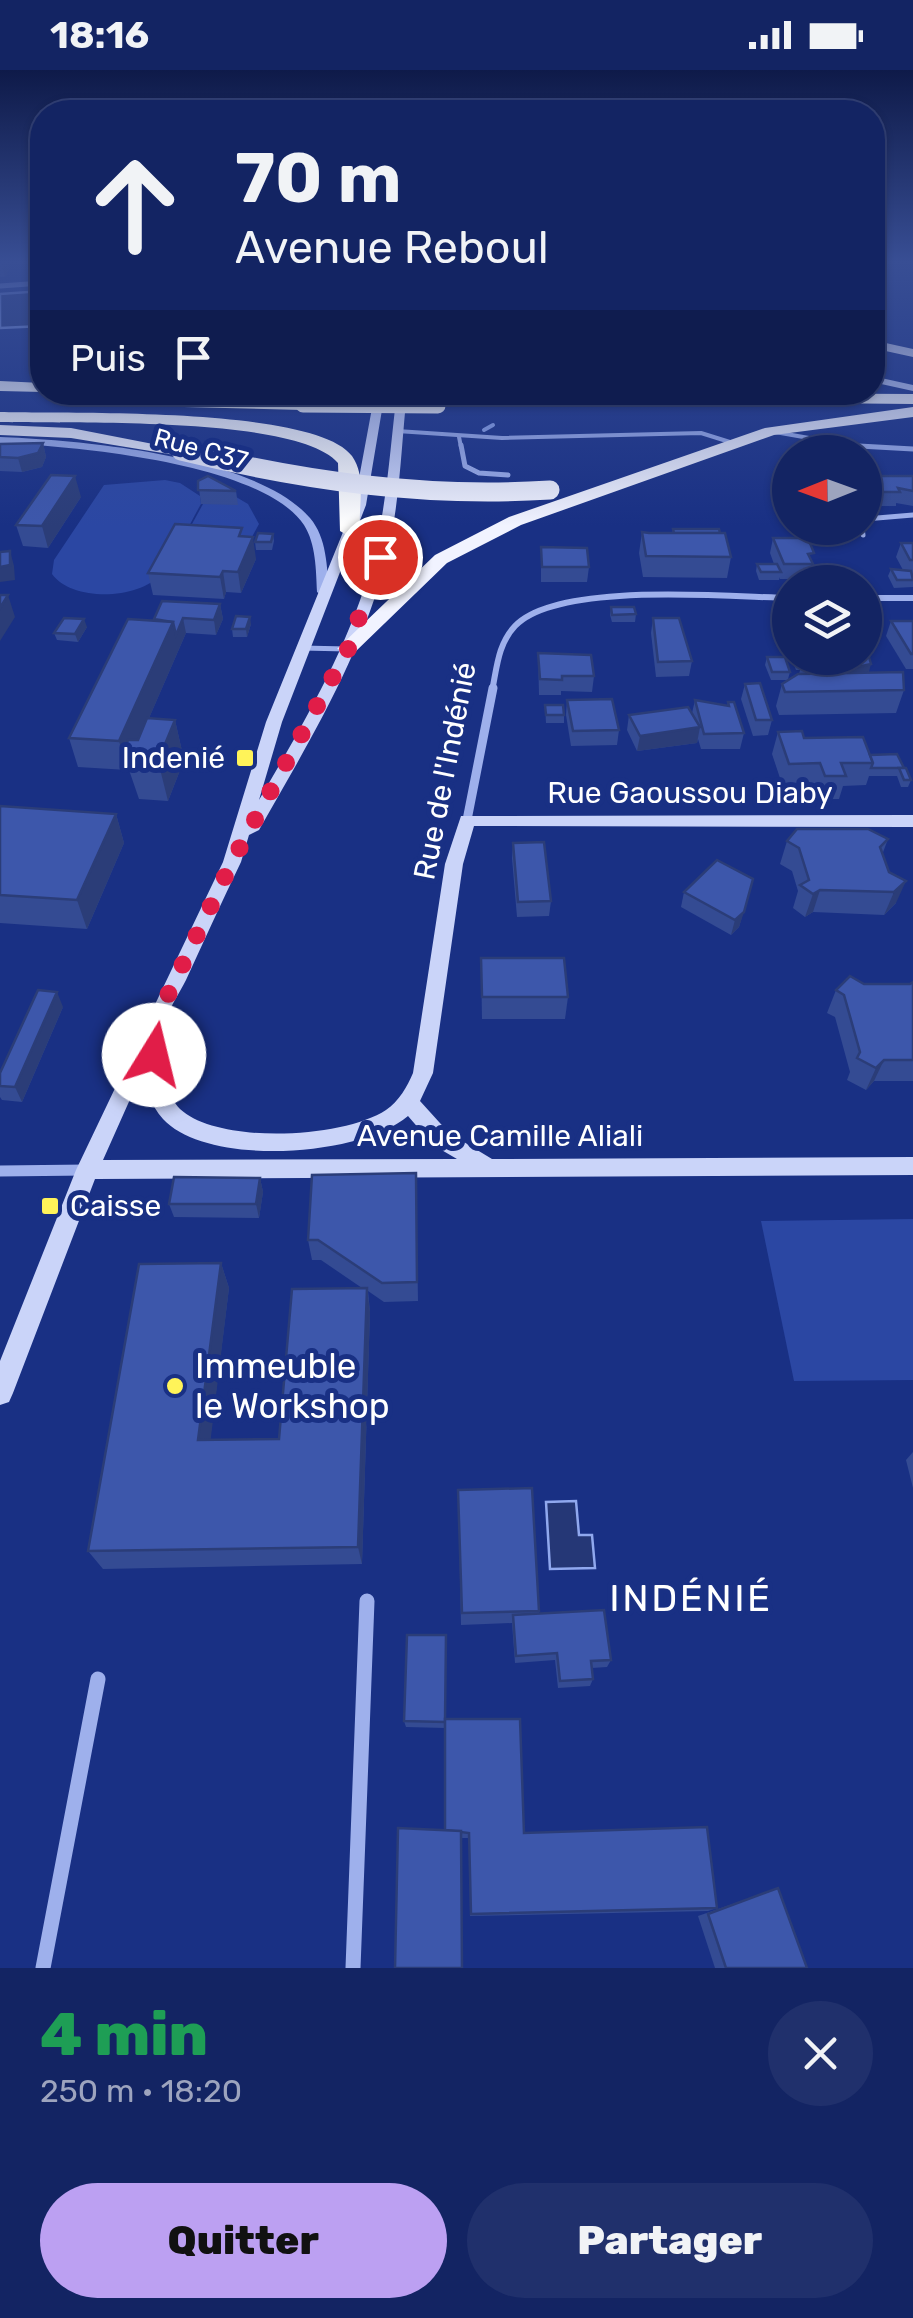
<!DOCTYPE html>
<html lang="fr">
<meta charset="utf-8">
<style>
:root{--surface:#132463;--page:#20306c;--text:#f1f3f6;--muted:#9da4be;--line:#324178;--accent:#bca0f2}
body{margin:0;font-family:Rubik,sans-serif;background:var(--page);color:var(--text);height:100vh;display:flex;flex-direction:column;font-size:38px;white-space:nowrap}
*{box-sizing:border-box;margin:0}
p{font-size:32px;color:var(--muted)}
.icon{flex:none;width:55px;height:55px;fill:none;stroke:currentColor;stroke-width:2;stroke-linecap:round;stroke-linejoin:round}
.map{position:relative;height:1898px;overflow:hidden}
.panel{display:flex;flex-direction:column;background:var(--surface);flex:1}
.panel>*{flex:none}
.banner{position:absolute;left:30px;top:30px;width:855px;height:305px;border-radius:40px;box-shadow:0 2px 8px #0004,0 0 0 2px var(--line);background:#132463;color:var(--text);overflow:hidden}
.needle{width:65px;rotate:269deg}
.buttons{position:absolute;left:772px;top:365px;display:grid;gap:20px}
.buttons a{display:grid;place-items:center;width:110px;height:110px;border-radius:50%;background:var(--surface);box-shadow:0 2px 8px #0004,0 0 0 2px var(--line);font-size:50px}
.pin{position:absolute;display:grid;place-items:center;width:85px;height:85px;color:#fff;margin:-42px;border:5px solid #fff;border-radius:50%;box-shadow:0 2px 10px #0007}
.me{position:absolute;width:110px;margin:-55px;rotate:9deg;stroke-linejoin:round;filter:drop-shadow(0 0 8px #0008)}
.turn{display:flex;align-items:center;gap:35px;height:210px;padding:0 40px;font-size:45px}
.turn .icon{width:130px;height:130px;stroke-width:2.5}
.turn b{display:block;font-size:70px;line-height:85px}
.then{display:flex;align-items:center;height:95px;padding:0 40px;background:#0003;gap:20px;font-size:38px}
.round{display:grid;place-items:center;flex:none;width:105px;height:105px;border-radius:52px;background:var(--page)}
.head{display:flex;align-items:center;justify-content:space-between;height:170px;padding:0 40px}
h1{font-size:60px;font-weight:800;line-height:75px;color:#1e9e55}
.button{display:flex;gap:20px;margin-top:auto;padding:20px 40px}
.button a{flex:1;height:115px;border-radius:60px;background:var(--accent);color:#111;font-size:40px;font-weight:800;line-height:115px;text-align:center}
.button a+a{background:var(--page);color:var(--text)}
.status{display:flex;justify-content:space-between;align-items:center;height:70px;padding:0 50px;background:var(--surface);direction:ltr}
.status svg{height:28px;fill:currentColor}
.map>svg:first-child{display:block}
.green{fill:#2b47a3}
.water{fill:#253776;stroke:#90a8ee;stroke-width:2.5}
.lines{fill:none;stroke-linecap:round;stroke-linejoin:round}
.stream{stroke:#90a8ee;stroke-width:4}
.service-far1{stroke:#9eb0ec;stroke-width:4}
.service{stroke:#9eb0ec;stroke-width:5}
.minor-far4{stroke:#9eb0ec;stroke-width:5}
.minor-far3{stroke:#9eb0ec;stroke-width:6}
.minor-far2{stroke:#9eb0ec;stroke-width:9}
.minor-far1{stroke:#9eb0ec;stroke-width:11}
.minor{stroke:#9eb0ec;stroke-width:15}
.tertiary{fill:#9eb0ec;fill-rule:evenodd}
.secondary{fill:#cad4f9;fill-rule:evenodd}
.trunk{fill:#f1f3ff;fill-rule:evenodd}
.motorway{fill:#fff;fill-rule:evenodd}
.trunk-bridge{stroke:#f1f3ff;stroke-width:19}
.motorway-bridge{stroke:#fff;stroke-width:15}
.wall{fill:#344b93}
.shaded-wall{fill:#2b3d78}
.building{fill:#3d57ab;stroke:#2b3d78;stroke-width:2.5}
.route{stroke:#e11d48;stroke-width:18;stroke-dasharray:0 32.4}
.poi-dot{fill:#fff359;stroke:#193084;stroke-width:4}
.labels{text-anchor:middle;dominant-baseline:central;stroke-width:10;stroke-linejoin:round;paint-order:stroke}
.far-street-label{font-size:25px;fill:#fff;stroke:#193084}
.poi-label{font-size:30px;fill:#fff;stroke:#193084;text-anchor:end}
.street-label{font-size:30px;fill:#fff;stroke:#193084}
.near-poi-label{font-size:35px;fill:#fff;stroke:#193084;text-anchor:start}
.near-neighbourhood-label{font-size:38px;letter-spacing:2.5px;fill:#fff;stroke:#193084}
</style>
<div class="status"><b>18:16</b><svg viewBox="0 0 49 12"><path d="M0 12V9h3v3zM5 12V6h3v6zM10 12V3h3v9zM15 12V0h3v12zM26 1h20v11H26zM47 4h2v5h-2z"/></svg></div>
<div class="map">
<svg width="913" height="1898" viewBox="0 0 913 1898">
<rect width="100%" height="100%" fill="#193084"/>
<g class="green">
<path d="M165 410 180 413 200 426 201 434C188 456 177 485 161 504 139 530 72 532 52 504L54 490 104 415Z"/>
<path d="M214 414 248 434 259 454 246 478 181 474Z"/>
<path d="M913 1149V1310L794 1311 761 1151Z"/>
</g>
<g class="water">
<path d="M42 221V256L0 258V224Z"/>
<path d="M576 1431 579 1465H592L595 1498 550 1499 546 1432Z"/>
</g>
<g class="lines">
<path class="stream" d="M484 360 493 355"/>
<g class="service-far1">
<path d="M397 361 502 368 701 363 733 373"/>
<path d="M775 362 860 377"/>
<path d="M459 367 461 377"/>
</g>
<g class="service">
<path d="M461 375 465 396 479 403 508 405"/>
<path d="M841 375 913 379"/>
<path d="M865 449 913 445"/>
<path d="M862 458 863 465"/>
<path d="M302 578 347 579"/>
</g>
<path class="minor-far4" d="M0 216 42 213"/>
<g class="minor-far3">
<path d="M865 528H913"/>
<path d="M492 621C497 597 498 574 515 556 557 511 729 527 790 528"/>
</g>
<path class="minor-far2" d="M467 750 493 618"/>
<path class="minor-far1" d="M0 1101 87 1100"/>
<g class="minor">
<path d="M43 1898 98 1609"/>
<path d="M353 1898 367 1531"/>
</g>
<path class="tertiary" d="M0 367C79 370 256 385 310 448 327 468 327 497 329 522L323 526 317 522C316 500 316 474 304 455 262 392 71 376 0 373Z"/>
<g class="secondary">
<path d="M872 306 913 315V321L872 312Z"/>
<path d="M375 322H385L366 435 282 652 259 730C304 653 350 575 373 489 387 435 390 378 397 322H407C401 378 400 435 386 490 361 587 308 674 259 760L249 765 241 792C222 831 204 871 186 910 179 924 166 943 163 958 160 978 165 1025 180 1039 219 1075 344 1068 386 1040 399 1031 407 1017 413 1003L445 794 461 746 913 745V757L474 756 463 794 433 1003 420 1031 449 1063 492 1089 913 1087V1105L95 1109 13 1323 9 1332 0 1335V1291L76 1100 223 792 266 652 354 435ZM144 998C146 1016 150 1035 163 1049 207 1097 360 1087 408 1046L433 1075 457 1089 103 1090Z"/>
</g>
<g class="trunk">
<path d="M872 270 913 279V287L872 278Z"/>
<path d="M913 337V347L774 365 521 455 447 493 354 583 337 579 435 485 509 447 765 358Z"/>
<path d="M0 355 71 358 189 381 181 386 71 368 0 365Z"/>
</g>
<g class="motorway">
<path d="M0 311 42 313 43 322 0 321Z"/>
<path d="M432 322 913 324V334L439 329Z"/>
<path d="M108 327 303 330 311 335 303 340 102 335 100 332Z"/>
<path d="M0 342C65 344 315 336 352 386 367 407 358 437 360 461L350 467 340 461 338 393C297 345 67 354 0 352Z"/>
</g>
<path class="trunk-bridge" d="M181 381C304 411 424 428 550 420"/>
<path class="motorway-bridge" d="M303 335 438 336"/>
</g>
<g class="wall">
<path d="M0 190H7L9 199 5 207H0Z"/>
<path d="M43 373 46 387 42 397 22 402 0 401V374Z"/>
<path d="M872 406H913V436L896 433V436H877L868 420Z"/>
<path d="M198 411 236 421 238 435 201 434Z"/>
<path d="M81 427 48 478 23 476 16 455Z"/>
<path d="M814 458H856L853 469H822Z"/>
<path d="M673 459 731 487 727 508 643 507 639 483 642 462 672 463Z"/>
<path d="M273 464 274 471 272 480H256L255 472Z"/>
<path d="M244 467 256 489 241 523 226 522 224 529 153 525 148 503Z"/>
<path d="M773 468 812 492 809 509H780V507L779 510H759L756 501 757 494H774L770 483Z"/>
<path d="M901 473H913V517L894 518 888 506 891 499 903 500 896 487Z"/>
<path d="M541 477 589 497 587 512H541Z"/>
<path d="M220 534 223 549 216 565 186 563 149 648 175 650 184 690 168 731 139 729 128 697 127 700 78 697 69 668 154 549Z"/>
<path d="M611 537 636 544 635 552H612L610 545Z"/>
<path d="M653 548 692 591 689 606 656 607 651 563Z"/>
<path d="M891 551H913V599H906L886 566Z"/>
<path d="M251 554 247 567H233L232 559Z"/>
<path d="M87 557 78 572 57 570 54 563Z"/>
<path d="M538 583 594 606 592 622 561 621V625H539Z"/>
<path d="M767 587 790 602 788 609 799 604 800 600H796L791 588 869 587V603L904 620 896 643 779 645 776 636 782 614 787 610H771L765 595Z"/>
<path d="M745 614 772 650 768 665 753 666 741 629Z"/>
<path d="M567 630 619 660 617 675 571 676 566 645Z"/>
<path d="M695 630 727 636 728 632 744 663 740 679H701L698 669 697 673 637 681 627 660 629 645 692 643Z"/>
<path d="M545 635 564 645V653H546Z"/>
<path d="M778 662 870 685 903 698 911 710 908 717H901L897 706H869L866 715 843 716 839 729H818L814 716 783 717 772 684Z"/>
<path d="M0 736 116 744 124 773 87 859 0 853Z"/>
<path d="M888 769 882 785 896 833 884 845 813 842 805 847 793 838 798 821 792 801 780 794 787 771Z"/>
<path d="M513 773 551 831 549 846 517 847 512 788Z"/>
<path d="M753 809 739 857 731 865 681 837 684 822Z"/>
<path d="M481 888 568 927 565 949H482Z"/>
<path d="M913 912V1011H874L866 1020 847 1010 850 1002 835 947 827 943 836 920 864 914H910Z"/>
<path d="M63 937 22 1032 2 1030 0 1027V1003Z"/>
<path d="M416 1103 418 1231 384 1232 368 1221 370 1242 362 1494 103 1499 88 1481 221 1193 229 1218 210 1370 279 1369 362 1218 321 1190H312L308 1170Z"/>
<path d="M260 1108 263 1122 259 1148 174 1147 169 1134Z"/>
<path d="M913 1382V1418L906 1390Z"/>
<path d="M458 1420 539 1541V1544L611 1590 607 1597 592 1598 593 1609 590 1616 558 1618 555 1590 515 1593 512 1553 461 1555Z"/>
<path d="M446 1649 524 1763 717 1838 708 1841 470 1846 469 1768H461L445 1760V1658L406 1657 404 1651Z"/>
<path d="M778 1818 807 1898H715L698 1846Z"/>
</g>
<g class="shaded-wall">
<path d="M4 190H7L9 199 5 207 2 195Z"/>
<path d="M43 373 46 387 42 397 22 402 18 388Z"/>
<path d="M75 406 81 427 48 478 42 456Z"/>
<path d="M253 467 256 489 241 523 238 502Z"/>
<path d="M10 481 14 496 15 510 0 512V497Z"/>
<path d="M223 501 226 522 224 529 220 507Z"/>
<path d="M8 525 15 547 0 571V538Z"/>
<path d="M220 534 223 549 216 565 214 550Z"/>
<path d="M250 547 251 554 247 567 246 559Z"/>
<path d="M183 548 186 563 133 685 132 680H124L128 697 127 700 119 671 173 552Z"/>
<path d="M84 549 87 557 78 572 75 564Z"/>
<path d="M871 594 867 609 809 608Z"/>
<path d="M175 650 184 690 168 731 158 691Z"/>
<path d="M700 657 697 673 637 681 640 666Z"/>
<path d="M116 744 124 773 87 859 77 830Z"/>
<path d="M906 811 896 833 884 845 894 822Z"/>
<path d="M820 820 813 842 805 847 813 824Z"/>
<path d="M744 842 739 857 731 865 735 850Z"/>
<path d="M57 922 63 937 22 1032 15 1017Z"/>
<path d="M884 990 874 1011 866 1020 876 998Z"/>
<path d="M260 1108 263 1122 259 1148 256 1134Z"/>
<path d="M221 1193 229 1218 208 1391 198 1370Z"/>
<path d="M367 1218 370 1242 362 1494 358 1477Z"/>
</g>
<g class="building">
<path d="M43 373 38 383 18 388 0 387V374Z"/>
<path d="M51 405 75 406 42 456 16 455Z"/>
<path d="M208 406 236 421 198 420V411Z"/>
<path d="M872 406H913V421L898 418 900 422H881Z"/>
<path d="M175 454 242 458 239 466 253 467 238 502 223 501 220 507 148 503Z"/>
<path d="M673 459H719L720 463H674Z"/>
<path d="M642 462 649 463H725L731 487 646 486Z"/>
<path d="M258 463 273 464 271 472H255Z"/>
<path d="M773 468H808L814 483 808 484 813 494H784Z"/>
<path d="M901 473H913V490H910Z"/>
<path d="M541 477 587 478 589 497H542Z"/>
<path d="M10 481V495L0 497V482Z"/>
<path d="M757 494H777L781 502H761Z"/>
<path d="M891 499 911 501 913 510H897Z"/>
<path d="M0 525H8L0 538Z"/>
<path d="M162 531 220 534 214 550 183 548 176 565 173 552 154 549Z"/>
<path d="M611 537H634L636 544 612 545Z"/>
<path d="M236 546 250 547 246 559H232Z"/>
<path d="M64 548 84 549 75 564 54 563Z"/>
<path d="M653 548H679L692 591 658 592Z"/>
<path d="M128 549 173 552 119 671 69 668Z"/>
<path d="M891 551H913V584H911Z"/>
<path d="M538 583 591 585 594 606H562V610L540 609Z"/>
<path d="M767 587H785L790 602H772Z"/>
<path d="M869 587 871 594 830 603H807L802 591H820L819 588Z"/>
<path d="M796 588H813L814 591 798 592Z"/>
<path d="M903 602 904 620 785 622 782 614 798 604Z"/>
<path d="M760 613 772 650H756L745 614Z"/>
<path d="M612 629 619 660 573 661 567 630Z"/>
<path d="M695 630 729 636 728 632H734L744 663 704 664Z"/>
<path d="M545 635H563L564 645H546Z"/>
<path d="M688 637 700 657 640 666 629 645Z"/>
<path d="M147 648 175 650 158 691 128 689 132 680H124L128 670H138Z"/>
<path d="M802 661 804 668 863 667 873 693H841L846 706H825L820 693 789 694 778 662Z"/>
<path d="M897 684 904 698H871L873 693 870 685Z"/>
<path d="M899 698H906L911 710H904Z"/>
<path d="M0 736 116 744 77 830 0 825Z"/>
<path d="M797 759H868L888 769 880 777 889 802 906 811 894 822 820 820 813 824 800 815 809 810 799 778 787 771Z"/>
<path d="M544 772 551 831 518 832 513 773Z"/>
<path d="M717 790 753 809 744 842 735 850 684 822Z"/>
<path d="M481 888H564L568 927H482Z"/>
<path d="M850 906 864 914H910L913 912V990H884L876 998 857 988 860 982 844 925 836 920Z"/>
<path d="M38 920 57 922 15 1017 0 1016V1003Z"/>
<path d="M416 1103 417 1212 382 1213 318 1170H308L312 1105Z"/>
<path d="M174 1107 260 1108 256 1134H169Z"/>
<path d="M221 1193 198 1370 279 1369 292 1219 367 1218 358 1477 88 1481 139 1194Z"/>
<path d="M532 1418 539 1541 462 1543 458 1420Z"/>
<path d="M604 1540 611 1590 591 1591 593 1609 560 1611 557 1583 516 1586 513 1545Z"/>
<path d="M407 1565H446L445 1652 404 1651Z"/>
<path d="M445 1649H520L524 1763 707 1757 717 1838 471 1844 469 1763 445 1760Z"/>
<path d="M398 1758 461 1761 462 1898H395Z"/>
<path d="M778 1818 807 1898H726L708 1844Z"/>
</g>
<linearGradient id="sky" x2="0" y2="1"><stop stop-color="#0e1a49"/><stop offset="0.42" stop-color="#384e94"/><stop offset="1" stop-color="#384e94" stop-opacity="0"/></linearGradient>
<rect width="913" height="456" fill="url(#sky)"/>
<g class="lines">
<path class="route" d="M154 985 153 956 232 792 348 579 380 487"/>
</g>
<g class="poi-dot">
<rect x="235" y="678" width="20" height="20" rx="5"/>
<rect x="40" y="1126" width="20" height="20" rx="5"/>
<circle cx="175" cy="1316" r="10"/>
</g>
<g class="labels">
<g class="far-street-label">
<text transform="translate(201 379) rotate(15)">Rue C37</text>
</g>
<g class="poi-label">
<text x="225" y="688">Indenié</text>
<text x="70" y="1136" text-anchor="start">Caisse</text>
</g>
<g class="street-label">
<text transform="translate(445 701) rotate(-79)">Rue de l'Indénié</text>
<text x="690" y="723">Rue Gaoussou Diaby</text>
<text x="500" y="1066">Avenue Camille Aliali</text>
</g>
<g class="near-poi-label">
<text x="195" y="1296">Immeuble<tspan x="195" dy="40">le Workshop</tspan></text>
</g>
<g class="near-neighbourhood-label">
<text x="691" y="1528">INDÉNIÉ</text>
</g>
</g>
</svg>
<div class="buttons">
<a><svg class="needle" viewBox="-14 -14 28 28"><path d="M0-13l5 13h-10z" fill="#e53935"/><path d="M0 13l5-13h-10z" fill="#9da4be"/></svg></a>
<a><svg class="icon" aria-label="layers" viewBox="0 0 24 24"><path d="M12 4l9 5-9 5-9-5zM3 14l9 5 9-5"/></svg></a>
</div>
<div class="pin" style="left:380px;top:487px;background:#d93025"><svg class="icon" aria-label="arrive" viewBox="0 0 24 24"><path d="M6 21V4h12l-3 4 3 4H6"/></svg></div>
<svg class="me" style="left:154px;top:985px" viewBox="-20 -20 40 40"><circle r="19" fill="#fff"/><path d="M0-13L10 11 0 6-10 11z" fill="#e11d48"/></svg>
<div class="banner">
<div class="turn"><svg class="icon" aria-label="ahead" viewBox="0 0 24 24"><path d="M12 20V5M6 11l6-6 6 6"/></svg><div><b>70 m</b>Avenue Reboul</div></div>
<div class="then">Puis<svg class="icon" aria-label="arrive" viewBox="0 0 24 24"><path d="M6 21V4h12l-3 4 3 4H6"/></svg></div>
</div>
</div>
<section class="panel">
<div class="head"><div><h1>4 min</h1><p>250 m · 18:20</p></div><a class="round"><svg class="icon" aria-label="close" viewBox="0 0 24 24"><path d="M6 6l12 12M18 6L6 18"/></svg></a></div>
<div class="button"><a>Quitter</a><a>Partager</a></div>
</section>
